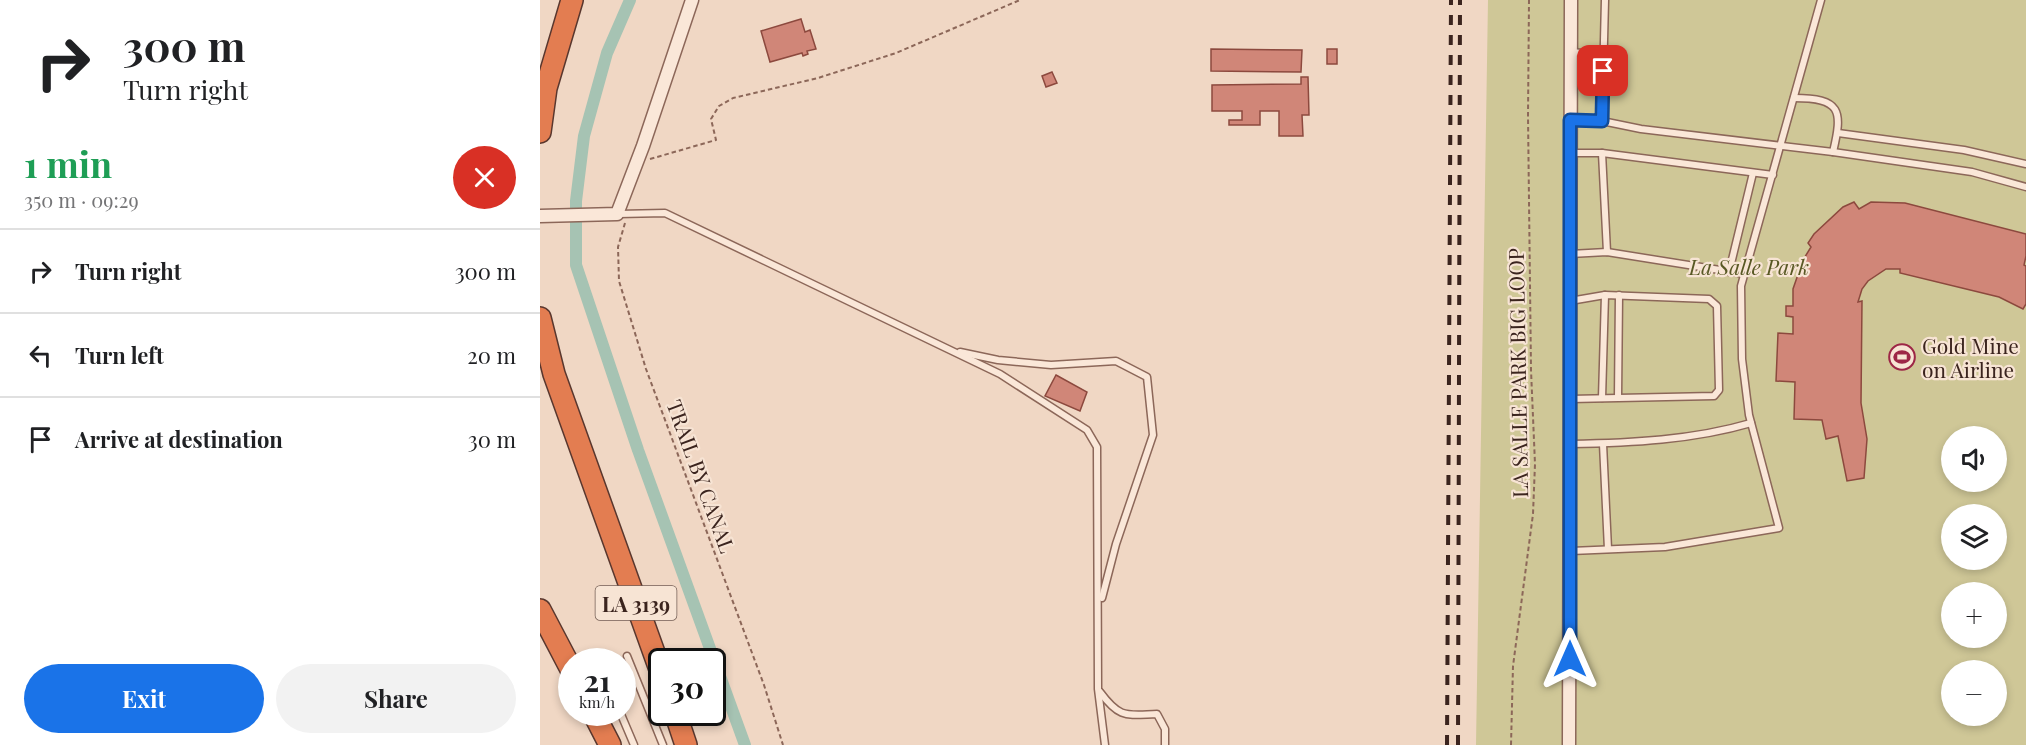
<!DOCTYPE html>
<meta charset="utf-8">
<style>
:root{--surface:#fff;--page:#f2f2f2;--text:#202124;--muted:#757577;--line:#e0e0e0;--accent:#1a73e8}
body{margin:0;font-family:"Playfair Display",serif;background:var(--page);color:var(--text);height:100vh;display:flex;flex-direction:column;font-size:22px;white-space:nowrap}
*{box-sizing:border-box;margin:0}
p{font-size:20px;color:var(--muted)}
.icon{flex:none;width:33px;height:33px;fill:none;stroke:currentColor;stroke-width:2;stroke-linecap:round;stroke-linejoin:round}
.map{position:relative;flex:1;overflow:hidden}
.details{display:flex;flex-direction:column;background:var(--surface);width:540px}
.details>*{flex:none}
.guide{background:#fff;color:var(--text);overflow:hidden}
.tools{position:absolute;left:1401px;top:426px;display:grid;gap:12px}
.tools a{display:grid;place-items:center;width:66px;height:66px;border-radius:50%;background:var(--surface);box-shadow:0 3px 9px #0003;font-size:30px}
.speed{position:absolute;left:18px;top:648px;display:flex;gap:12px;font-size:30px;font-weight:700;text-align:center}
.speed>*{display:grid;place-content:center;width:78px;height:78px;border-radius:50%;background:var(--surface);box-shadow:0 3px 9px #0003;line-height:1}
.speed small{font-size:15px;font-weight:400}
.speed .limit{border:3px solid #111;border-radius:9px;background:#fff;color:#111}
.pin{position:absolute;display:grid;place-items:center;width:51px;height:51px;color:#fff;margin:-26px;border-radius:12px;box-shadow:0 3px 9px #0006}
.me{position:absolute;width:66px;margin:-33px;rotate:0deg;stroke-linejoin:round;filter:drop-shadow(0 0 4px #0008)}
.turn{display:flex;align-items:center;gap:21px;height:126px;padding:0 24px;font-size:27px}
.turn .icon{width:78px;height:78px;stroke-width:2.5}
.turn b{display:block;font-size:42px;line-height:51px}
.round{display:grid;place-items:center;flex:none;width:63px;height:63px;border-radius:32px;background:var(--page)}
.summary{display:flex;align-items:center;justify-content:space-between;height:102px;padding:0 24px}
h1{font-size:36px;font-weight:700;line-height:45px;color:#1e9e55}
.action{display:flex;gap:12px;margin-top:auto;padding:12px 24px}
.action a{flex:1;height:69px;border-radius:36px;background:var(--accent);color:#fff;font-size:24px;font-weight:700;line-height:69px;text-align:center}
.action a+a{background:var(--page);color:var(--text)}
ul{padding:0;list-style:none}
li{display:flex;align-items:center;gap:18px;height:84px;padding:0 24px;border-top:2px solid var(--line)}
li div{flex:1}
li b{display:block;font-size:22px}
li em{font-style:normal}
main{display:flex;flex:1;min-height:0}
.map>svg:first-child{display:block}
.green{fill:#cfc797;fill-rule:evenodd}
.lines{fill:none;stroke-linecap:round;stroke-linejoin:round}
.canal{stroke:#a6c3b3;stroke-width:12}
.building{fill:#d08678;stroke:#8c493e;stroke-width:1.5}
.lane-casing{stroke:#8c6759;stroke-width:9}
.street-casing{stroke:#8c6759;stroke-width:15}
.highway-casing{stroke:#59372e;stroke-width:24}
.path{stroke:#8c6759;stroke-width:2;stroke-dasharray:4.5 3;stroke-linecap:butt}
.lane{stroke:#fae7d8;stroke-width:6}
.street{stroke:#fae7d8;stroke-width:12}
.highway{stroke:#e37d51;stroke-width:21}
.rail{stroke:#3b241e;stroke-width:4;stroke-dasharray:10 10;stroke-linecap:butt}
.route-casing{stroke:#114b97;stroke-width:15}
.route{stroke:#1a73e8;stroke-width:10}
.labels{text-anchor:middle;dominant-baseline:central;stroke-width:4.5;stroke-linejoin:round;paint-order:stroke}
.shield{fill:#f7e4d4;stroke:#735e55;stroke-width:1.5}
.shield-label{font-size:20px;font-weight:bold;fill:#3b241e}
.park-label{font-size:21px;font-style:italic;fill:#585824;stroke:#f7e4d4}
.poi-label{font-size:21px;fill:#3b241e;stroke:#f7e4d4;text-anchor:start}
.street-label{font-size:21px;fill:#3b241e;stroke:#f7e4d4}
</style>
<main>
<section class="details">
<div class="guide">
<div class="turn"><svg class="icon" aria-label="right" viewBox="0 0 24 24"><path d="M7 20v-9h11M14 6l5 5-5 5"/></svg><div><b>300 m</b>Turn right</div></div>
</div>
<div class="summary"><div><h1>1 min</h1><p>350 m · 09:29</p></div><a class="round" style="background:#d93025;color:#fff"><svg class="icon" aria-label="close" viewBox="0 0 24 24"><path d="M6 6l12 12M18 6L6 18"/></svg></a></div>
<ul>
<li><svg class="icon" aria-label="right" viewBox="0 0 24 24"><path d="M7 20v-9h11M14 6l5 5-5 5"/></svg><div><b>Turn right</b></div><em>300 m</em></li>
<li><svg class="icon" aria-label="left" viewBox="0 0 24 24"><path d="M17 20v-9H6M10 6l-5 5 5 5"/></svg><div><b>Turn left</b></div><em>20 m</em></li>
<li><svg class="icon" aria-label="arrive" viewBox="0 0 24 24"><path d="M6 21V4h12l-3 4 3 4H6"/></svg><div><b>Arrive at destination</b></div><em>30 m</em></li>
</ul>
<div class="action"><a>Exit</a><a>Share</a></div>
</section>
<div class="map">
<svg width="1486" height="745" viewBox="0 0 1486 745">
<rect width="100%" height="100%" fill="#f0d7c4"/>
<path class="green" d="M948 0H1486V745H936ZM1412 436H1456V482H1412ZM1412 514H1456V560H1412ZM1412 592H1456V638H1412ZM1412 670H1456V716H1412Z"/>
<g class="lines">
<path class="canal" d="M90 0 67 53 44 136 36 201V265L98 450 205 745"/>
</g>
<g class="building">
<path d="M261 19 265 32 270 30 276 49 267 51 268 54 263 56 262 53 230 62 221 31Z"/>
<path d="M671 49 762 50 761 72 671 71Z"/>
<rect x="787" y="49" width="10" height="15"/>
<path d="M512 72 517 83 506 87 502 76Z"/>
<path d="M761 77H768L769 115H762L763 136H739V111H720V125H689V120H702V111H672V85L761 84Z"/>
<path d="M1314 202 1319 209 1331 202 1365 203 1486 234V256L1484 265 1486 266V304L1483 309 1459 297 1360 273V269H1346L1328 281 1322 289 1318 302 1322 301 1321 403 1327 439 1324 478 1307 481 1298 436 1286 439 1282 420 1254 419 1255 382 1236 381 1238 333 1253 334V317L1246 316V306H1253V289L1263 260 1271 247 1268 243 1274 234 1303 207Z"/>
<path d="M516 375 547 392 540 411 505 396Z"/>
</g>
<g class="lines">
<g class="lane-casing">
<g id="lane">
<path d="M1031 52 1064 55"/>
<path d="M1254 98C1301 98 1303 110 1293 152L1432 172 1486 187"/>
<path d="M1031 120 1062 121 1101 129 1293 152"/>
<path d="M1062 121 1065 0"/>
<path d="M1298 133 1424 150 1486 164"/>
<path d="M1031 153H1062L1233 175"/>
<path d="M1062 153 1067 252"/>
<path d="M78 214 125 213 460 374 547 430 557 447 558 689 565 745"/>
<path d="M1030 254 1067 252 1205 274"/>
<path d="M1189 272 1213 173"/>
<path d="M420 352 458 360 511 365 576 361 607 377 613 435 576 544 562 598"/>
<path d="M1078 397 1079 295"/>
<path d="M1062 398 1065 295"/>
<path d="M1030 399 1174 396 1179 390 1177 306 1169 299 1065 295 1030 301"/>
<path d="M1030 444C1091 443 1153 440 1211 423"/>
<path d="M1063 444 1068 549"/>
<path d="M1031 551 1125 547 1239 528 1209 415 1202 359 1201 286 1281 0"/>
<path d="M87 656 123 745"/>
<path d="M560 692C580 719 586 715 617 714L625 729V745"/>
<path d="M80 712 94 745"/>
</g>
</g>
<g class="street-casing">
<g id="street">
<path d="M0 216 77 214 103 146 152 0"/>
<path d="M1029 745C1031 497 1029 248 1031 0"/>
</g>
</g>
<g class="highway-casing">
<g id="highway">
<path d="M0 132 6 88 32 0"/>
<path d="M0 318 14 374 122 675"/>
<path d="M0 610 32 671"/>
<path d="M53 712 70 745"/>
<path d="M135 712 146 745"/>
</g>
</g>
<g class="path">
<path d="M110 159 176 140 171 119 179 106 193 98 278 78 356 53 480 0"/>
<path d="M85 223 78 247 79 281 106 369 224 685 243 745"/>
<path d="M971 745 973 666 993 514 995 464 991 370 988 116 989 0"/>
</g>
<use href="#lane" class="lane"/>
<use href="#street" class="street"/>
<use href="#highway" class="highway"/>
<g class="rail">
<path d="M907 745 911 0"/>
<path d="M918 745 920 0"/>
</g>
</g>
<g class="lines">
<g class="route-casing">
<path id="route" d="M1030 659V120L1062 121 1063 71"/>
</g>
<use href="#route" class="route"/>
</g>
<defs>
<g id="stadium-ring" transform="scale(1.35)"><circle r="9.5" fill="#f7e4d4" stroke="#9d2646" stroke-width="1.5"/><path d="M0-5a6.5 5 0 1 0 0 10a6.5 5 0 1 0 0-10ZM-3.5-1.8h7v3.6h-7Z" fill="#9d2646"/></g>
</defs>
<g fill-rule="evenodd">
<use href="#stadium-ring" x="1362" y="357"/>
</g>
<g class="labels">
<rect class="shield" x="55.5" y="586" width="81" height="34" rx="4.5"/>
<g class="shield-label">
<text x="96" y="603">LA 3139</text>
</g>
<g class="park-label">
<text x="1209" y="266">La Salle Park</text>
</g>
<g class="poi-label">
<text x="1382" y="345">Gold Mine<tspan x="1382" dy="24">on Airline</tspan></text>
</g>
<g class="street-label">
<text transform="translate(977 373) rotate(-91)">LA SALLE PARK BIG LOOP</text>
<text transform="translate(162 476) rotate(70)">TRAIL BY CANAL</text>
</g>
</g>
</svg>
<div class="tools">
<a><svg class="icon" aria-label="sound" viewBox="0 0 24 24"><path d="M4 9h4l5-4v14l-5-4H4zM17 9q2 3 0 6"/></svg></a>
<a><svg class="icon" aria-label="layers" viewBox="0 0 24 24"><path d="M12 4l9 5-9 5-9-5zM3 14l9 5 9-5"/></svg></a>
<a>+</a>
<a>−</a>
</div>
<div class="speed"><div>21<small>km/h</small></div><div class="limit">30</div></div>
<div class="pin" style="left:1063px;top:71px;background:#d93025"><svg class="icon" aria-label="arrive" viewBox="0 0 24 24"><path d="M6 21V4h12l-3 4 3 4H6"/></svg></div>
<svg class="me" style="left:1030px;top:659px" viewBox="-20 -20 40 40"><path d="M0-17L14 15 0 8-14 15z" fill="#1a73e8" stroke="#fff" stroke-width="4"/></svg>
</div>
</main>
